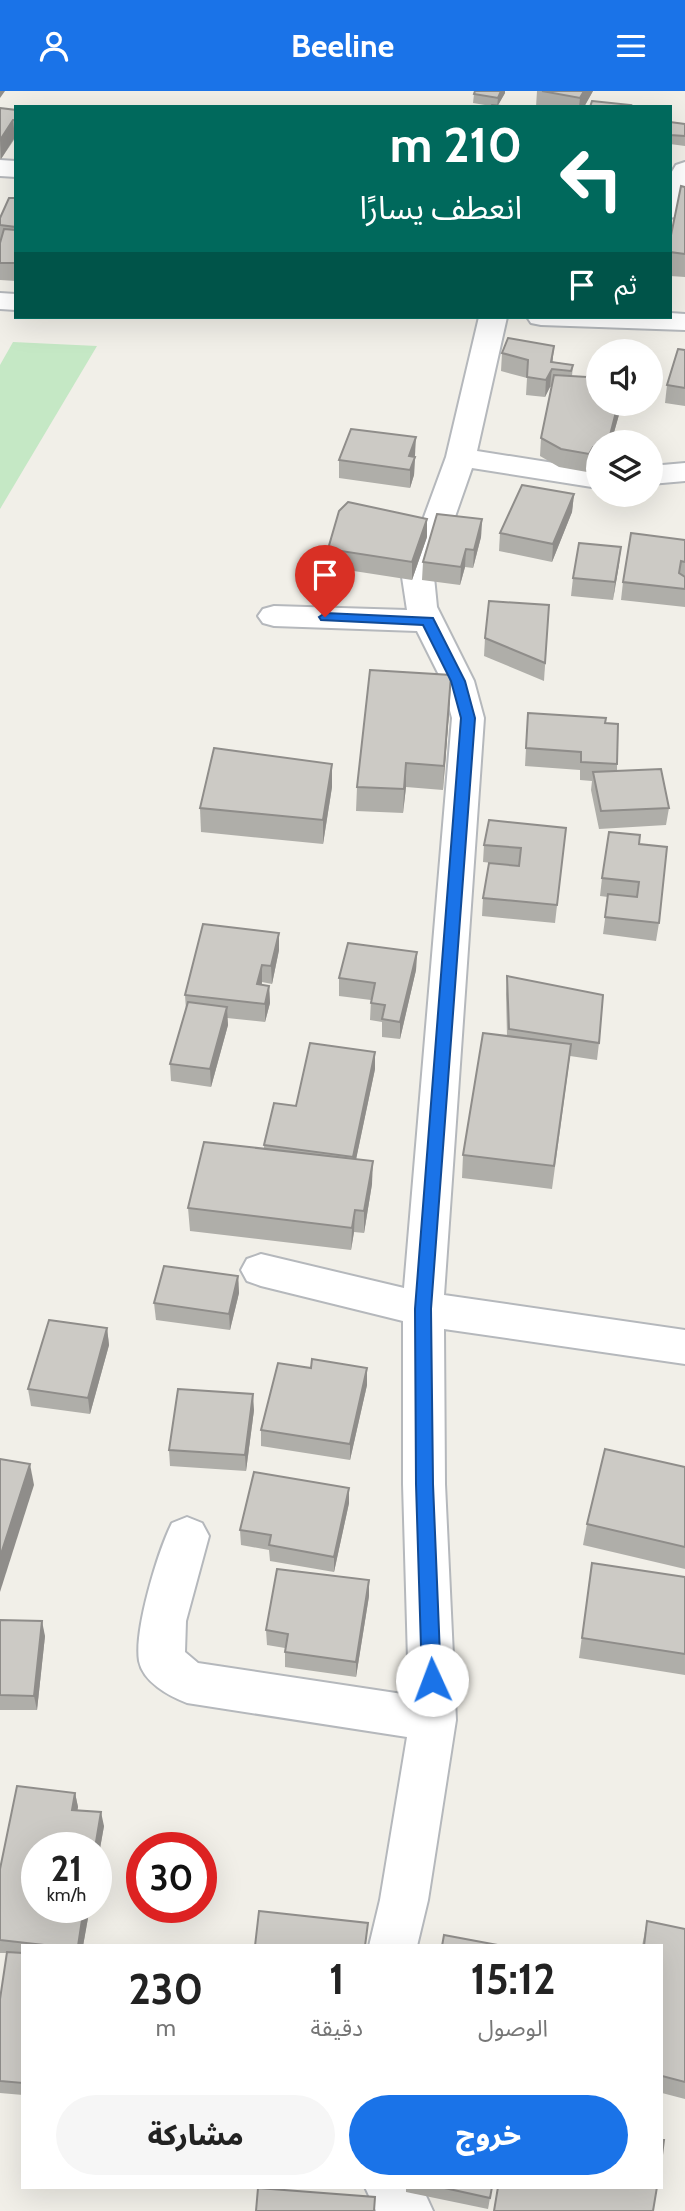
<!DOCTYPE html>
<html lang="ar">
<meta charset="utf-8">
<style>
:root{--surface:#fff;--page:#f6f6f6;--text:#222;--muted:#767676;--accent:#1a73e8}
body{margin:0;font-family:Cabin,"Noto Sans Arabic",sans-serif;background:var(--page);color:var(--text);direction:rtl;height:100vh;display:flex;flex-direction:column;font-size:26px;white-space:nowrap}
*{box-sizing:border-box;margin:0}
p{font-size:23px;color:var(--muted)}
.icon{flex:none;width:38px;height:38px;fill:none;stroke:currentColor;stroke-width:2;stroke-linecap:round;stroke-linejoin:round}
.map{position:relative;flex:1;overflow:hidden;direction:ltr}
.drawer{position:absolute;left:21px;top:1853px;width:642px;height:245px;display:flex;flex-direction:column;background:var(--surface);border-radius:0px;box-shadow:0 7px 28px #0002;direction:rtl}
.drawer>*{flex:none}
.guide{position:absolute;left:14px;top:14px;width:658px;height:214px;border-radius:0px;box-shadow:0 7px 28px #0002;direction:rtl;background:#00695c;color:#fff;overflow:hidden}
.buttons{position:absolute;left:586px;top:248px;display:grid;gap:14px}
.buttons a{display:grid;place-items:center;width:77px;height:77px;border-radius:50%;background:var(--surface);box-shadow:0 7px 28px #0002;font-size:35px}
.speed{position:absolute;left:21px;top:1741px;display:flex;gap:14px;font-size:35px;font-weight:700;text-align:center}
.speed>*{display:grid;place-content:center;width:91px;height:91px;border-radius:50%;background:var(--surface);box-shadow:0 7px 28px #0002;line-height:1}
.speed small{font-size:18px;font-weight:400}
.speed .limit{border:10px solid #d22;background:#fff;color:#111}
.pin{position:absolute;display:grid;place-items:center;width:60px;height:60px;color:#fff;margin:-72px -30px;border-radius:50% 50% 50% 0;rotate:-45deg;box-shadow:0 0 7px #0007}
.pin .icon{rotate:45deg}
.me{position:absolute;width:77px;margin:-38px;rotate:358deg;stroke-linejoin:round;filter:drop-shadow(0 0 5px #0008)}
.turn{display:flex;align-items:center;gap:24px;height:147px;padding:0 35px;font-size:32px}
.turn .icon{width:91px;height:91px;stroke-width:2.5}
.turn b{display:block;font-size:49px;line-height:60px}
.then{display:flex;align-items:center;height:66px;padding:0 35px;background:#0003;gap:14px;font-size:26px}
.eta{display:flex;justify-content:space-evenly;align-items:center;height:119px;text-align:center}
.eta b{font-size:42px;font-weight:800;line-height:49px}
.primary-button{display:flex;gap:14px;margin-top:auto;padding:14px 35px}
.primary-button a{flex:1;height:80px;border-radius:42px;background:var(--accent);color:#fff;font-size:28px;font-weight:800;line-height:80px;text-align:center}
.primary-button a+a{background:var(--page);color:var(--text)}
header{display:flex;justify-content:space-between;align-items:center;height:91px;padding:0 35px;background:var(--accent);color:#fff;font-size:32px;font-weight:800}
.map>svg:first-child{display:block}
.green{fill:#c5e8c5}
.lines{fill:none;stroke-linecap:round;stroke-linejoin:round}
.minor-casing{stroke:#b5b8bc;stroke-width:4}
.minor{fill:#fff;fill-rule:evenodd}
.wall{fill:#afaea9}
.shaded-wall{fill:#8f8d8a}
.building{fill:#cccac5;stroke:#8f8d8a;stroke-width:2}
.route{fill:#1a73e8;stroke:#114b97;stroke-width:2}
</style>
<header><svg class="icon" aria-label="menu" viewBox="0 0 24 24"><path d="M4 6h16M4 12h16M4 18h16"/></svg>Beeline<svg class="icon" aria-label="person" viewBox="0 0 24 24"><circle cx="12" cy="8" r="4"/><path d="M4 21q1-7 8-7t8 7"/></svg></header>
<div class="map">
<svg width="685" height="2120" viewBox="0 0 685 2120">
<rect width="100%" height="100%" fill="#f1efe8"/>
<path class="green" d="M13 251 97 255 0 418V274Z"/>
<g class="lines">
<g class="minor-casing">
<g id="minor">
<path d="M0 69 16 70V86L0 85Z"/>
<path d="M685 71V114L679 125 670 127V84L676 74Z"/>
<path d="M0 202 16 203V219L0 218Z"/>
<path d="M670 222 685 223V239L541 234 531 232 527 226H670Z"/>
<path d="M479 226H507L477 360 598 379V397L472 377 434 486 437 516 474 590 484 627 444 1204 685 1239V1273L444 1238 445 1393 456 1629 428 1809 417 1855H369L380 1809 407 1646 187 1612C169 1605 143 1591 139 1570 134 1539 158 1460 172 1432L187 1426 202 1432 209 1445 186 1530 185 1561 198 1572 409 1604 403 1393V1230L261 1195 247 1190 241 1179 247 1168 261 1163 404 1197 452 627 442 590 417 540 274 535 263 532 258 525 263 518 274 515 407 519 402 486 446 366Z"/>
<path d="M685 372V390L651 393V375Z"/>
<path d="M365 2096H422L433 2120H376Z"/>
</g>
</g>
<use href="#minor" class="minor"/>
</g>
<g class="wall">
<path d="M537 0H593L584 16H536Z"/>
<path d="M505 2 498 14 491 15 473 12 474 3Z"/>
<path d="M0 17 16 19V46L1 68H0Z"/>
<path d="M670 31 685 33V55L670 53Z"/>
<path d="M685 96V186L670 185V149Z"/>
<path d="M16 107V190L0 189V127Z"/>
<path d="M685 259V315L665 312 667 294Z"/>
<path d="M502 262 573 274 572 285 598 313H622L611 352H598V375L591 374 587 381 559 376 540 365 541 347 552 296H550L545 306 526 304 527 287 501 280Z"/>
<path d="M415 364 414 384 410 397 339 387V369Z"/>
<path d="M574 403 572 421 552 471 499 460 500 442Z"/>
<path d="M482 428 481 446 473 477 465 476 460 494 422 489 423 471Z"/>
<path d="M427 446 412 489 328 476V458Z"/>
<path d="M685 449V516L621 509 623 491Z"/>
<path d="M621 456 613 509 571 505 573 487Z"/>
<path d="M549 514 544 590 484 565 485 547Z"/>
<path d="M450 608 443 699 406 696 403 722 356 720 357 696Z"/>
<path d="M528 622 605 632 617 673V680L669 717 666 734 599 738 591 699 592 690 580 689V679L525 675Z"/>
<path d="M332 696 323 753 201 741 200 717Z"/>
<path d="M639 753 659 832 656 850 603 843 608 806 600 805 602 787Z"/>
<path d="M484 754H564L555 832 482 825 483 807 519 775 483 771Z"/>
<path d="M279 859 272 893 262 891V894L269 895 270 912 265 931 227 927 228 934 211 996 171 990 170 973 186 919 185 904Z"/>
<path d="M417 861 416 879 400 948 382 946V931L370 929 371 909 339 905V887Z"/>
<path d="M507 885 599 952 597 969 570 965 552 1098 462 1087 463 1064 507 945 506 903Z"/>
<path d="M375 978 356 1068 372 1093 364 1142 354 1141 351 1159 190 1140 188 1117 264 1058V1054L296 1015Z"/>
<path d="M238 1185 239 1202 230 1239 156 1229 154 1212Z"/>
<path d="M107 1237 109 1254 90 1323 31 1315 28 1298Z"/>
<path d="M311 1277H367V1294L350 1369 261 1355V1339Z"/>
<path d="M254 1319 246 1380 170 1375 169 1359Z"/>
<path d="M685 1376V1478L583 1454 587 1433Z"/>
<path d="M349 1397V1412L334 1481 270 1470 269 1459 241 1454 240 1439Z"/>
<path d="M592 1472 685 1486V1584L579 1567Z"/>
<path d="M369 1505 356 1586 285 1576V1557L267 1554 266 1539Z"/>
<path d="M0 1529 45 1545 37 1619H0Z"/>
<path d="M75 1702 78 1716 77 1719 104 1735 83 1855H23V2004L0 2002V1908L7 1862H0V1778Z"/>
<path d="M647 1830 685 1838V2008L662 2002V1855H642Z"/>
<path d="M406 2096H492L488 2118 406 2101Z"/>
</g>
<g class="shaded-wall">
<path d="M0 0H5L0 7Z"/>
<path d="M501 0H505V2L497 16 498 7Z"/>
<path d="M584 0H593L584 16H579L580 7Z"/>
<path d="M13 29 15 46 1 68 0 49Z"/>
<path d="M554 255 550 296 545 306 546 289Z"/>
<path d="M618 313H622L611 352H608Z"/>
<path d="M416 346 415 364 410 379 409 365Z"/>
<path d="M593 356 591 374 587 381 589 363Z"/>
<path d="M415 366 414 384 410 397V379Z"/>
<path d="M574 403 572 421 552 471 553 453Z"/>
<path d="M427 428V446L412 489V471Z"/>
<path d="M482 428 481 446 473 477 474 459Z"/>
<path d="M621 456 619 474 613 509 615 491Z"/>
<path d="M466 458 465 476 460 494 461 476Z"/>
<path d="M451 584 450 608 443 699 444 675Z"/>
<path d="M406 672V696L403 722 404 698Z"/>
<path d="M332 673V696L323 753V729Z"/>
<path d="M279 842V859L272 893 271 875Z"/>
<path d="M417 861 416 879 400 948V931Z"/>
<path d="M262 874V891L258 911 257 893Z"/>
<path d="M269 895 270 912 265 931V913Z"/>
<path d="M227 916 228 934 211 996 210 978Z"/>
<path d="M375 961V978L353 1083V1066Z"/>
<path d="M373 1070 372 1093 364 1142V1120Z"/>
<path d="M355 1119 354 1141 351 1159 352 1137Z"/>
<path d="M238 1185 239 1202 230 1239 229 1223Z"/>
<path d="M107 1237 109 1254 90 1323 88 1307Z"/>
<path d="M367 1277V1294L350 1369V1353Z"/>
<path d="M253 1303 254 1319 246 1380 245 1364Z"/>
<path d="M30 1373 34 1394 0 1501V1466Z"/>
<path d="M349 1397V1412L334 1481V1466Z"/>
<path d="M369 1489V1505L356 1586V1571Z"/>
<path d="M42 1530 45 1545 37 1619 34 1605Z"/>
<path d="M75 1702 78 1716 75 1733 72 1719Z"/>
<path d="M101 1721 104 1735 96 1779V1757H95Z"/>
<path d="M84 1816H90L83 1855H78Z"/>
</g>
<g class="building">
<path d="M475 0H501L498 7 474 3Z"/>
<path d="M542 0H584L580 7Z"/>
<path d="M592 10 631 14 630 16H590Z"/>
<path d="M492 14 510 16H491Z"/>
<path d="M0 17 16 19V29H13L0 49Z"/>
<path d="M670 31 685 33V45L670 44Z"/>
<path d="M681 95 685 96V163L670 161V149Z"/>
<path d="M9 107H16V136L0 134V127Z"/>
<path d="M4 138 16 139V172H0V152Z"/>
<path d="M508 247 554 255 551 271 573 274 571 280 552 278 546 289 527 286 528 269 502 262Z"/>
<path d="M678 258 685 259V297L667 294Z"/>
<path d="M592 272H598V313H618L608 352H598V357L593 356 589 363 561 358 541 347 554 284 587 286Z"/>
<path d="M351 338 416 346 409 365 415 366 410 379 339 369Z"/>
<path d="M522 394 574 403 553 453 500 442Z"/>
<path d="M348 411 427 428 412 471 328 458 339 420Z"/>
<path d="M437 423 482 428 474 459 466 458 461 476 423 471Z"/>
<path d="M631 442 685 449V471L681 470 679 482 685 486V498L623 491Z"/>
<path d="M579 452 621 456 615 491 573 487Z"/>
<path d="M489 510 549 514 545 572 485 547Z"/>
<path d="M370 579 451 584 444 675 406 672 404 698 357 696Z"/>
<path d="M528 622 606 627 605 632 618 633 617 673 581 671V661L526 657Z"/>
<path d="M214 657 332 673 323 729 200 717Z"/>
<path d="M661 678 669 717 601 720 593 681Z"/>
<path d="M489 729 566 737 557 814 483 807 489 772 519 775 521 757 484 754Z"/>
<path d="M609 741 640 744 639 753 667 756 659 832 605 826 608 803 637 806 639 791 602 787Z"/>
<path d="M203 833 279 842 271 875 262 874 257 893 269 895 265 913 185 904Z"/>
<path d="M348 852 417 861 400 931 382 928 385 914 371 912 375 892 339 887Z"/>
<path d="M507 885 603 904 599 952 509 938Z"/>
<path d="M188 911 227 916 210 978 170 973Z"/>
<path d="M483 942 571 953 554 1075 463 1064Z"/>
<path d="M310 952 375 961 353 1066 264 1054 274 1012 296 1015Z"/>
<path d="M204 1051 373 1070 364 1120 355 1119 352 1137 188 1117Z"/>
<path d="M164 1175 238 1185 229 1223 154 1212Z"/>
<path d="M49 1229 107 1237 88 1307 28 1298Z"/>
<path d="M312 1268 367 1277 350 1353 261 1339 278 1272 311 1277Z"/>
<path d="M178 1298 253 1303 245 1364 169 1359Z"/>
<path d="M605 1358 685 1376V1456L587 1433Z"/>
<path d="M0 1368 30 1373 0 1466Z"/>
<path d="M254 1381 349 1397 334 1466 269 1454 271 1444 240 1439Z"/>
<path d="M592 1472 685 1486V1563L582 1547Z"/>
<path d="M277 1478 369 1489 356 1571 285 1561 288 1543 266 1539Z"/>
<path d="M0 1529 42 1530 34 1605 0 1604Z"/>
<path d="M17 1695 75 1702 72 1719 101 1721 95 1757H37V1816H84L78 1855H53L0 1849V1778Z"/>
<path d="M259 1820 368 1832 365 1855H255Z"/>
<path d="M647 1830 685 1838V1991L662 1985V1855H644Z"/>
<path d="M444 1844 503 1855H442Z"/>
<path d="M7 1861 23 1862V1992L0 1990V1908Z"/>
<path d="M662 2049H664L662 2064Z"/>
<path d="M440 2096H492L490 2107Z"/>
<path d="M498 2096H657L653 2120H494Z"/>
<path d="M258 2097 375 2106 374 2120H256Z"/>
</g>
<path class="route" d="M325 522 433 527 465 590 475 627 431 1218 433 1393 441 1589 438 1595 432 1598 425 1595 422 1589 416 1393 415 1218 461 627 451 590 423 534 321 529 319 526Z"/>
</svg>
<div class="buttons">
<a><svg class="icon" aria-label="sound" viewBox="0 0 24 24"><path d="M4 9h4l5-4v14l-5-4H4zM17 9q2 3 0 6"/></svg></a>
<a><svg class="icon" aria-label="layers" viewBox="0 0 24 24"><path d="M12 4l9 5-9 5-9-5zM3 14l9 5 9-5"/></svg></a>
</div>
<div class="speed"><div>21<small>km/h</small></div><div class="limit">30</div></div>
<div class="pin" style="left:325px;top:526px;background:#d93025"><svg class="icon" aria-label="arrive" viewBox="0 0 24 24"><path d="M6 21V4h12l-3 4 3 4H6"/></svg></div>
<svg class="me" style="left:432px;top:1589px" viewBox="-20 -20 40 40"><circle r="19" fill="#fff"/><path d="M0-13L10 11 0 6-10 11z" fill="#1a73e8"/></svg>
<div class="guide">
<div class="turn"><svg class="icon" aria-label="left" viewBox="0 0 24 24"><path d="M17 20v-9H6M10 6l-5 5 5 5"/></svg><div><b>210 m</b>انعطف يسارًا</div></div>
<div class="then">ثم<svg class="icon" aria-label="arrive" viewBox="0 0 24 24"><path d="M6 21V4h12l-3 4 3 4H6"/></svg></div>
</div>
<section class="drawer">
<div class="eta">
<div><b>15:12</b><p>الوصول</p></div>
<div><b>1</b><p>دقيقة</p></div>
<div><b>230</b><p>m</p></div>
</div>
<div class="primary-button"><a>خروج</a><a>مشاركة</a></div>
</section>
</div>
